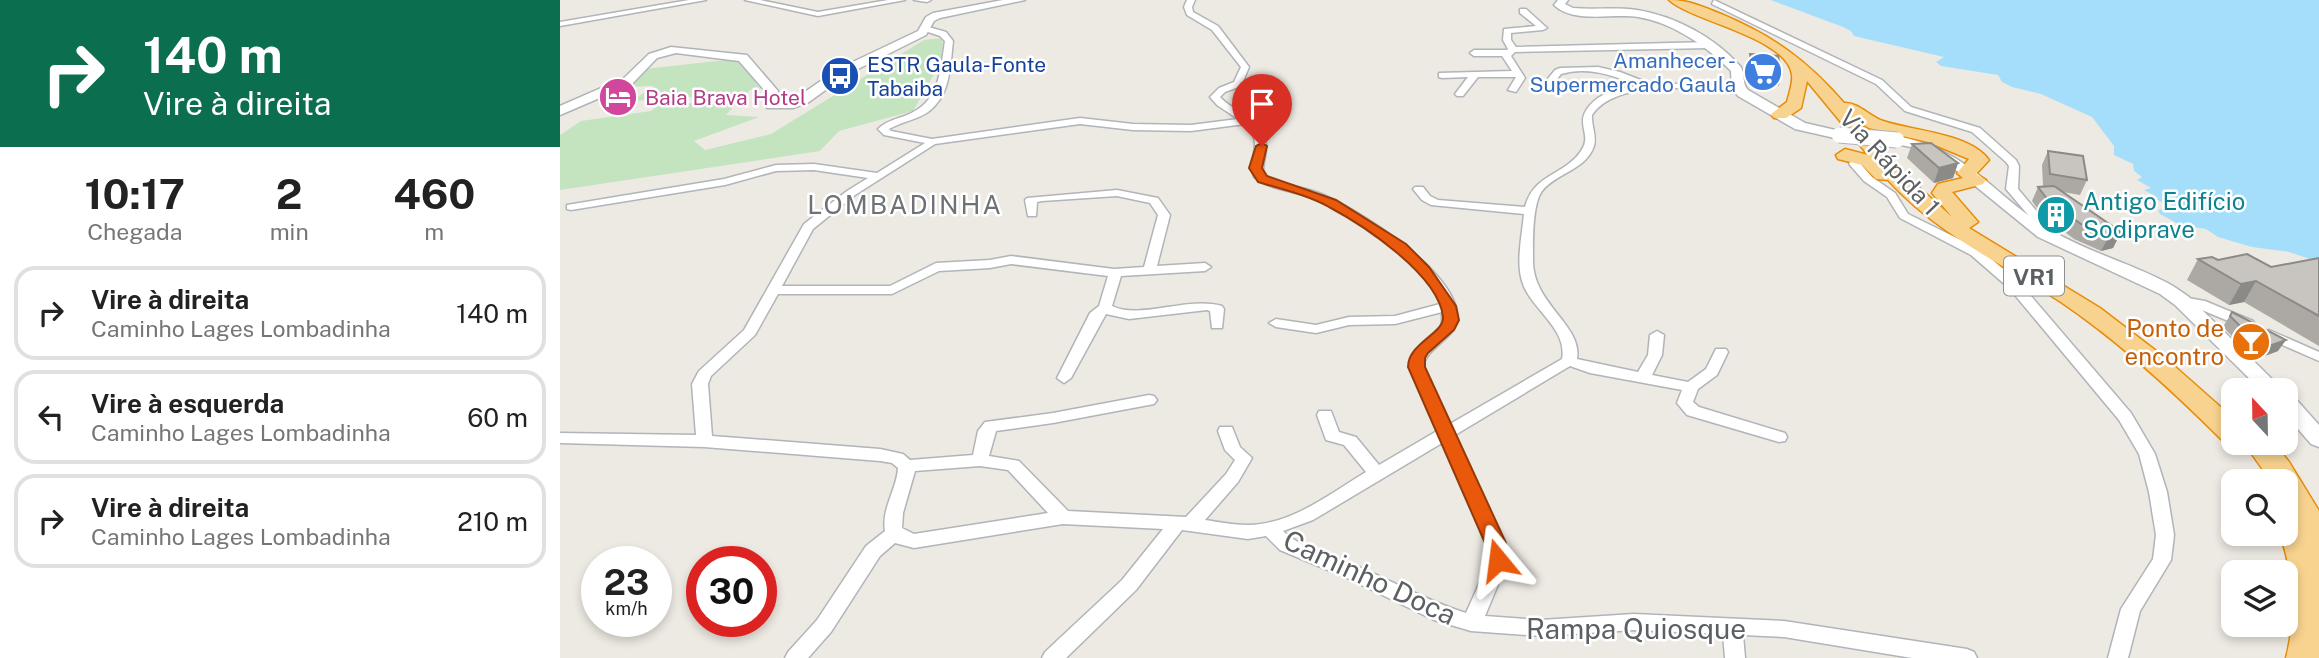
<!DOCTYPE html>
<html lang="pt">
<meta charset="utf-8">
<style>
:root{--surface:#fff;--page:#f6f6f6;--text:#222;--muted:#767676;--line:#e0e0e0}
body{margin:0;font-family:"Public Sans",sans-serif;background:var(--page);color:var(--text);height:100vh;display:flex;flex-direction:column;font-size:26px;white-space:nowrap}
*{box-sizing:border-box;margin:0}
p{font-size:23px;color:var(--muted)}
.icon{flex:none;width:38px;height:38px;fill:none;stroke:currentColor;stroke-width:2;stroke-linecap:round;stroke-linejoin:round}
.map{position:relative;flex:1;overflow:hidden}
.drawer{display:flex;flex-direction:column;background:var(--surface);width:560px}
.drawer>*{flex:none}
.guide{background:#0b6e4f;color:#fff;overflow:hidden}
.needle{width:46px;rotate:338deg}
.tools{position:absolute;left:1661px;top:378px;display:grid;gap:14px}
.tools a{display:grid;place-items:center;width:77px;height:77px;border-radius:14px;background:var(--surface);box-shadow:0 4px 10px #0003;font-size:35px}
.speed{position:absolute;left:21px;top:546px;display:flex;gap:14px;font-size:35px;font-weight:700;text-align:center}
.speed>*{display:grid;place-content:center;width:91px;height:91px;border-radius:50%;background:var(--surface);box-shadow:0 4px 10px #0003;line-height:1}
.speed small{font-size:18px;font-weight:400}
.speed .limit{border:10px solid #d22;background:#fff;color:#111}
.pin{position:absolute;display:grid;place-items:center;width:60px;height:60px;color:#fff;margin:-72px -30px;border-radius:50% 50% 50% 0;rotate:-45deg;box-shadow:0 0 7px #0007}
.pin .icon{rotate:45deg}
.me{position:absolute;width:77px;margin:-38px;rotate:344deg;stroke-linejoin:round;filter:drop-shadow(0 0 5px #0008)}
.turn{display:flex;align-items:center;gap:24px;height:147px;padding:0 28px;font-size:32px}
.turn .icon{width:91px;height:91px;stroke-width:2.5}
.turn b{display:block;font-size:49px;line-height:60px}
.eta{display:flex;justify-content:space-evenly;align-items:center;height:119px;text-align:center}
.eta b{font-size:42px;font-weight:700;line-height:49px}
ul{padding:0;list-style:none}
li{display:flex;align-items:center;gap:21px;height:94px;margin:0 14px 10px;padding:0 14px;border:4px solid var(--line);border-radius:21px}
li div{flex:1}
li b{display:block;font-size:26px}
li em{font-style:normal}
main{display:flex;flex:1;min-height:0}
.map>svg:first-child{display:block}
.green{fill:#c4e4c0}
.water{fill:#a5defb}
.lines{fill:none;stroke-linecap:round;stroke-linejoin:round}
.street-casing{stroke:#b1b4b8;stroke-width:3}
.secondary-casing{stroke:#b0b4b8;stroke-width:3}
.highway-casing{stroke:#e78c09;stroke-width:3}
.street{fill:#fff;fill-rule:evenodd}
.secondary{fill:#fff;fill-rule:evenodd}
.highway{fill:#f8d38f;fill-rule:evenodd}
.secondary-bridge-casing{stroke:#b0b4b8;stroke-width:17;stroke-linecap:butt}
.secondary-bridge{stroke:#fff;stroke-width:15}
.wall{fill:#aca9a5}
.shaded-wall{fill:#8c8a86}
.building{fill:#c8c5c0;stroke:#8c8a86;stroke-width:2}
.route{fill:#ea580c;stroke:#983908;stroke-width:2}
.labels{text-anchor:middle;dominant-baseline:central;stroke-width:5;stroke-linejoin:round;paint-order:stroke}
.far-shop-label{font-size:21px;fill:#366cbe;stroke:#fff;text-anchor:end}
.far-transit-label{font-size:21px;fill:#164399;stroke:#fff;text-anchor:start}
.far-hotel-label{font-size:21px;fill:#b23c85;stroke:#fff;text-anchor:start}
.shield{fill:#fff;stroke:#8c9092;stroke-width:2}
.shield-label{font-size:23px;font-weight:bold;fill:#5b6063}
.street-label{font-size:24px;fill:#5b6063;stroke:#fff}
.culture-label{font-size:24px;fill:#0d838f;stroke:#fff;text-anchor:start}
.food-label{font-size:24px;fill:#c56008;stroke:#fff;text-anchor:end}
.neighbourhood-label{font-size:26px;letter-spacing:2px;fill:#6c7275;stroke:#fff}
.near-street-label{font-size:28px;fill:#5b6063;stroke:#fff}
</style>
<main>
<section class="drawer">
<div class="guide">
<div class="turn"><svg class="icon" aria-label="right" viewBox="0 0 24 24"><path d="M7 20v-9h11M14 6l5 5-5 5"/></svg><div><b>140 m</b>Vire à direita</div></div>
</div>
<div class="eta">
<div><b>10:17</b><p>Chegada</p></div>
<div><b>2</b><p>min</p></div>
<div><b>460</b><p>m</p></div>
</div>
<ul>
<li><svg class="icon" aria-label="right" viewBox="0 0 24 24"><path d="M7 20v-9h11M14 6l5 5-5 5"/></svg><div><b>Vire à direita</b><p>Caminho Lages Lombadinha</p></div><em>140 m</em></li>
<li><svg class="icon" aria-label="left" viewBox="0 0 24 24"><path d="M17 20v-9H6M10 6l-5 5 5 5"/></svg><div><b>Vire à esquerda</b><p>Caminho Lages Lombadinha</p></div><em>60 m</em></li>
<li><svg class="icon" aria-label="right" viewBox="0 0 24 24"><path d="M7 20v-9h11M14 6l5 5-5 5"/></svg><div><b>Vire à direita</b><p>Caminho Lages Lombadinha</p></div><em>210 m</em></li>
</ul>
</section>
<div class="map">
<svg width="1759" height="658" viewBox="0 0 1759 658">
<rect width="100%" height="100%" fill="#edeae3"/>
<g class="green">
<path d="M383 38 381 62 353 111 279 131 260 151 0 190V135L21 121 91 111 101 104 178 102 166 115 199 117 134 141 145 150 211 134 364 40Z"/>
<path d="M174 59 187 71 200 89 190 90 187 93 72 101 94 86 59 87 85 69Z"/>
</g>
<path class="water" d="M1211 0H1759V262L1729 252 1692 247 1658 237 1646 229 1620 225 1600 214 1598 210 1611 208V205L1597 200 1598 198 1584 190 1591 188 1577 180 1582 177 1574 171 1573 164 1554 155V146L1532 117 1481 94 1452 87 1442 82 1438 75 1381 66 1376 62 1384 57 1294 36 1291 31 1283 27Z"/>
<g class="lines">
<g class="street-casing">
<g id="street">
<path d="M129 0H146L0 26V22Z"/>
<path d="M185 0H200L258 12 328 0H345L258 16Z"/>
<path d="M354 0H371L367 2Z"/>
<path d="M627 0H635L632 7 633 12 658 26 689 67 681 86 665 92 660 97C675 113 705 120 706 145 707 155 702 164 703 174 721 187 744 186 764 195 800 211 902 275 897 320 894 340 867 346 863 367L890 424 1002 359C1008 328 970 309 962 281 956 261 962 235 964 214L871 205 862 200 853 189 855 187H863L870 196 878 200 965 207C974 173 1004 176 1021 151 1034 133 1011 123 1033 102 1044 91 1063 88 1078 86 1054 75 1027 66 1001 74L990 88H984L982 86 995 70 1000 68 1038 67 1060 72 1091 84H1146L1183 89V93L1180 94C1142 88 1057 78 1032 115 1031 125 1037 136 1034 146 1026 170 996 173 982 191 972 205 973 242 973 260 972 304 1023 325 1017 359L1078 372 1088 355 1090 335 1097 331 1104 335 1102 355 1092 375 1128 382 1146 369 1156 349H1166L1168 352 1157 375 1138 389 1133 402 1139 407 1225 433 1227 437 1225 441 1219 442 1127 415 1117 403 1122 390 1030 373 1010 366 895 435 944 543 942 575 925 616 981 620 1074 614 1224 621 1407 649 1414 652 1417 658H1352L1224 637 1183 635 1185 658H1165L1163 634 1074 630 981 636 911 631 874 620 787 578 720 550 706 536 688 539 622 530 576 590 506 658H482L485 652 562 580 603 529 503 524 354 548 335 543 320 556 271 632 248 658H225L228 652 257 620 306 546 325 531C321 509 337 489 338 468L332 463 320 461 144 447 0 443V433L136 435 132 384 139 371 184 330 244 224 287 191 308 178 254 170 216 171 165 185 11 210 7 209V205L164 179 216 165 254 164 317 173 365 143 324 135 318 129C326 121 337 119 347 115 380 102 380 72 385 41L380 36 362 30 361 28 365 26 386 32 393 41C390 66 391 95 368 112 358 119 345 121 333 127L329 129 331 131 372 139 520 118 573 124 631 125 678 119 657 105 650 97 659 88 674 82 681 67 652 30 627 15 624 7ZM520 124 573 130 631 131 685 124C706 144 686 157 694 177 712 191 735 190 755 199 792 215 867 264 880 304L835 316 789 317 756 325 716 319 709 323 716 327 756 333 789 325 835 324 882 312V323L880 327C867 340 852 348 849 367L877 431 819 465 796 437 779 432 771 411H759L757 415 766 440 784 445 806 472C771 493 731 525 688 525 674 525 659 522 645 520L678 482 692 458 680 447 672 427H660L658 431 665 450 675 460 666 474 626 517 508 511 459 461 429 456 436 431 493 423 594 404 597 400 594 396 589 395 493 413 425 422 418 431 413 455 350 460 343 454 320 449 152 436 148 384 151 376 195 335 218 294H332L379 271 430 268 451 264 548 276 539 306 530 313 497 378 504 383 511 378 546 314 569 319 647 310 650 311 652 328H662L664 309 662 306C627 296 580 320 552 306L561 276 645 271 651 267 645 263 597 266 610 215 598 198 557 190 467 198 465 200 468 216H476L477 202 482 201 557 196 590 203 598 215 584 267 554 269 451 256 430 260 376 263 330 286H222L253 229 295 195 375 144ZM882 443 926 543 923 575 906 613C870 602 836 583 801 568 776 557 743 550 723 531L753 520ZM420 466 448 470 488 513 354 534 342 528 343 513 355 471Z"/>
<path d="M1154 0 1322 80 1351 107 1420 128 1456 160 1459 166 1458 189 1479 214 1481 220 1473 226H1465L1463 223 1469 216 1446 189 1449 166 1446 162 1412 132 1345 111 1316 84 1152 4Z"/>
<path d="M960 9H966L987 28 983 30 951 33V40L956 47 1150 42 1154 45 1150 48 955 52 951 56 965 78 956 92 948 90 956 77H918L903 96H897L895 94 908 77 882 78 879 77V73L952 71 942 56H914L910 53 914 50H947L948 49 943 40 944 29 976 26 960 13Z"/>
<path d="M1294 160 1298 161 1312 177 1335 193 1348 214 1419 249 1459 282 1571 413 1595 454 1607 492 1614 535 1611 560 1580 611 1568 658H1548L1561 609 1593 559 1596 535 1589 492 1579 454 1559 420 1449 288 1411 255 1340 218 1327 197 1304 181 1290 165 1289 163Z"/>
<path d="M1622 297 1645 301 1693 321 1695 324 1693 327H1683L1637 308 1617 304 1615 301Z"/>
<path d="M1709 330 1759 352V361L1704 337 1702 334Z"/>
</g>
</g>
<g class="secondary-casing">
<g id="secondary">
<path d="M443 0H465L380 18 374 21 366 35 286 75 249 102 233 108H207L203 99 205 91 179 61 116 53 97 58 72 84 0 115V106L64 78 89 54 111 47 187 55 218 91 216 101 231 100 239 96 278 69 358 31 366 17 373 13Z"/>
<path d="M998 0H1008L1005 4 1013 8C1034 10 1056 7 1077 10 1115 16 1154 37 1180 66 1186 73 1181 83 1188 90L1245 123 1284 132 1286 135 1279 139 1235 129 1178 96 1172 88 1171 71C1146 46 1114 23 1078 17 1053 13 1013 24 994 5Z"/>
<path d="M1337 136C1412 151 1431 195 1491 230 1529 253 1574 264 1613 286L1629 297 1723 390H1701L1615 305 1600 294 1478 237 1392 167 1355 148 1332 143 1330 140Z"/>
<path d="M1726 395 1734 397 1759 425V447L1751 444 1726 415Z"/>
</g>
</g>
<g class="highway-casing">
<g id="highway">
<path d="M1109 0C1129 0 1143 7 1161 14 1213 36 1247 60 1284 103 1298 102 1309 116 1323 121 1352 131 1410 133 1429 160L1416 174 1426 180 1423 184 1392 192 1418 222 1409 228 1540 308 1604 357 1673 418V443H1676L1663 441C1613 391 1560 342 1501 302 1441 263 1377 234 1328 180L1316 179 1302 165 1278 159 1276 155 1285 149 1308 155 1247 81 1241 108 1226 118H1214L1211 114 1227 102C1229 94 1233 83 1232 75 1227 37 1133 22 1109 0ZM1299 122 1309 128 1368 142 1409 159 1397 173 1403 178 1378 184 1372 193 1392 217 1343 173Z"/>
<path d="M1684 443H1714L1729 462 1759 511V658H1726C1737 615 1734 575 1720 534H1726V481H1711Z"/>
</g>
</g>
<use href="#street" class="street"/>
<use href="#secondary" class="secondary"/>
<use href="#highway" class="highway"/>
<g class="secondary-bridge-casing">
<path id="secondary-bridge" d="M1279 135 1337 140"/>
</g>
<use href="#secondary-bridge" class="secondary-bridge"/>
</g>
<g class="wall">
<path d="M1190 54 1222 74 1219 86 1191 84 1188 66Z"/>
<path d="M1352 144 1398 163 1393 178 1374 183 1347 158Z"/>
<path d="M1488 151 1527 180 1520 195 1503 192 1561 232 1553 248 1541 251 1514 239 1482 215 1472 201 1478 187 1483 186 1482 165Z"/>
<path d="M1759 258V346L1684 302 1669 305 1627 280 1638 259 1658 260 1711 267Z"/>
<path d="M1672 312 1718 351 1702 357 1687 349 1689 346 1674 338 1663 327Z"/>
</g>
<g class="shaded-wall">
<path d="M1398 163 1393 178 1374 183 1379 168Z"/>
<path d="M1561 232 1553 248 1541 251 1549 236Z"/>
<path d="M1696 281 1684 302 1669 305 1681 284Z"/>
<path d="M1726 340 1718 351 1702 357 1709 346Z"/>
</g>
<g class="building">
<path d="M1190 54 1218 56 1222 74 1194 73Z"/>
<path d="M1371 143 1398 163 1379 168 1352 144Z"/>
<path d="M1488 151 1523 156 1527 180 1490 174Z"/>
<path d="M1494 186 1561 232 1549 236 1521 224 1488 200 1478 187Z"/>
<path d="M1687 254 1711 267 1759 258V316L1696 281 1681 284 1638 259 1652 257 1658 260Z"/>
<path d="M1672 312 1726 340 1709 346 1694 338 1699 336 1681 327 1670 316Z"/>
</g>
<path class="route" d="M702 143 707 146 702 168 707 176 776 200 846 244 869 267 896 306 899 320 894 330 868 353 865 358V367L946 543 948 560 945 566 938 569 930 566 925 543 848 367C848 343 884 334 883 317 879 275 803 225 769 207 748 195 721 189 698 182L689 168 696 146Z"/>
<defs>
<g id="supermarket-disc" transform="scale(2.0125)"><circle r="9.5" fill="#3f7fe0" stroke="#fff"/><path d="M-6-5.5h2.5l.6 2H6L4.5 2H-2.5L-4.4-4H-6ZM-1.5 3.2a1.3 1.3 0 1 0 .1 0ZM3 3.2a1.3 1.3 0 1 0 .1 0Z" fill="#fff"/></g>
<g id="bus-disc" transform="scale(2.0125)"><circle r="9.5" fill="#1a4fb4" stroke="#fff"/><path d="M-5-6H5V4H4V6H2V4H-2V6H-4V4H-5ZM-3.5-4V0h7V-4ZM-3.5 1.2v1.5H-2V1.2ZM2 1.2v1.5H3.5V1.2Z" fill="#fff"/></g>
<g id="hotel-disc" transform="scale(2.0125)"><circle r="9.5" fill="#d1479c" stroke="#fff"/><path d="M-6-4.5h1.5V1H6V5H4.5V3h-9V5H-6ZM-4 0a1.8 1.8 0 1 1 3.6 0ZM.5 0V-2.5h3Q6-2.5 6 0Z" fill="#fff"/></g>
<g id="building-disc" transform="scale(2.0125)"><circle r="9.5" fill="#0f9aa8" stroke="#fff"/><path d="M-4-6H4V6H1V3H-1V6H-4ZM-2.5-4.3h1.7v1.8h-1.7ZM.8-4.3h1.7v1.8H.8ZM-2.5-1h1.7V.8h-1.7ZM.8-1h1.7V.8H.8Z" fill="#fff"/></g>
<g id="bar-disc" transform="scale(2.0125)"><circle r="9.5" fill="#e8710a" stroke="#fff"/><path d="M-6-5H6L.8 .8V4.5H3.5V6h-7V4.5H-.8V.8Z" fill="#fff"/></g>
</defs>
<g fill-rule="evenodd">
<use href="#supermarket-disc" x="1203" y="72"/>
<use href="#bus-disc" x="280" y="76"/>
<use href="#hotel-disc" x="58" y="97"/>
<use href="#building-disc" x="1496" y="215"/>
<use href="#bar-disc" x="1691" y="342"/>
</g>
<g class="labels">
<g class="far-shop-label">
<text x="1176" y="60">Amanhecer -<tspan x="1176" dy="24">Supermercado Gaula</tspan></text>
</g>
<g class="far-transit-label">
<text x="307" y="64">ESTR Gaula-Fonte<tspan x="307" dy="24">Tabaiba</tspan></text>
</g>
<g class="far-hotel-label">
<text x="85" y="97">Baia Brava Hotel</text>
</g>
<rect class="shield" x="1444" y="256.5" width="60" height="39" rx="5"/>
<g class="shield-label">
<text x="1474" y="276">VR1</text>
</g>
<g class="street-label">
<text transform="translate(1330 162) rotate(47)">Via Rápida 1</text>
</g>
<g class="culture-label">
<text x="1523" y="201">Antigo Edifício<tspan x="1523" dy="28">Sodiprave</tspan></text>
</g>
<g class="food-label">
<text x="1664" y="328">Ponto de<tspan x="1664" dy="28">encontro</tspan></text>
</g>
<g class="neighbourhood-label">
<text x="345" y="204">LOMBADINHA</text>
</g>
<g class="near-street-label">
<text transform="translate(810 577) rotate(25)">Caminho Doca</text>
<text x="1076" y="628">Rampa Quiosque</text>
</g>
</g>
</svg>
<div class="tools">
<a><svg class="needle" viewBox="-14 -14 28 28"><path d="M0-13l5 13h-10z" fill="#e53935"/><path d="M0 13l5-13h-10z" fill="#767676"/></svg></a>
<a><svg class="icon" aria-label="search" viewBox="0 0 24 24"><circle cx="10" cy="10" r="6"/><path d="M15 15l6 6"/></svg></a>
<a><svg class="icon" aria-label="layers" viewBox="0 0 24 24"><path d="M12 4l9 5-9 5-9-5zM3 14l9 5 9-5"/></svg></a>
</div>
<div class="speed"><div>23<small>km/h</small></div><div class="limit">30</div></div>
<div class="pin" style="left:702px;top:146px;background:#d93025"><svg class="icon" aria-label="arrive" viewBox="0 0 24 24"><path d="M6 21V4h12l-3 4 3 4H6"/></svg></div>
<svg class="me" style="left:938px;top:560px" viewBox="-20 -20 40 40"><path d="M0-17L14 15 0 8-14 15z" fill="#ea580c" stroke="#fff" stroke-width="4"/></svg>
</div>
</main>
